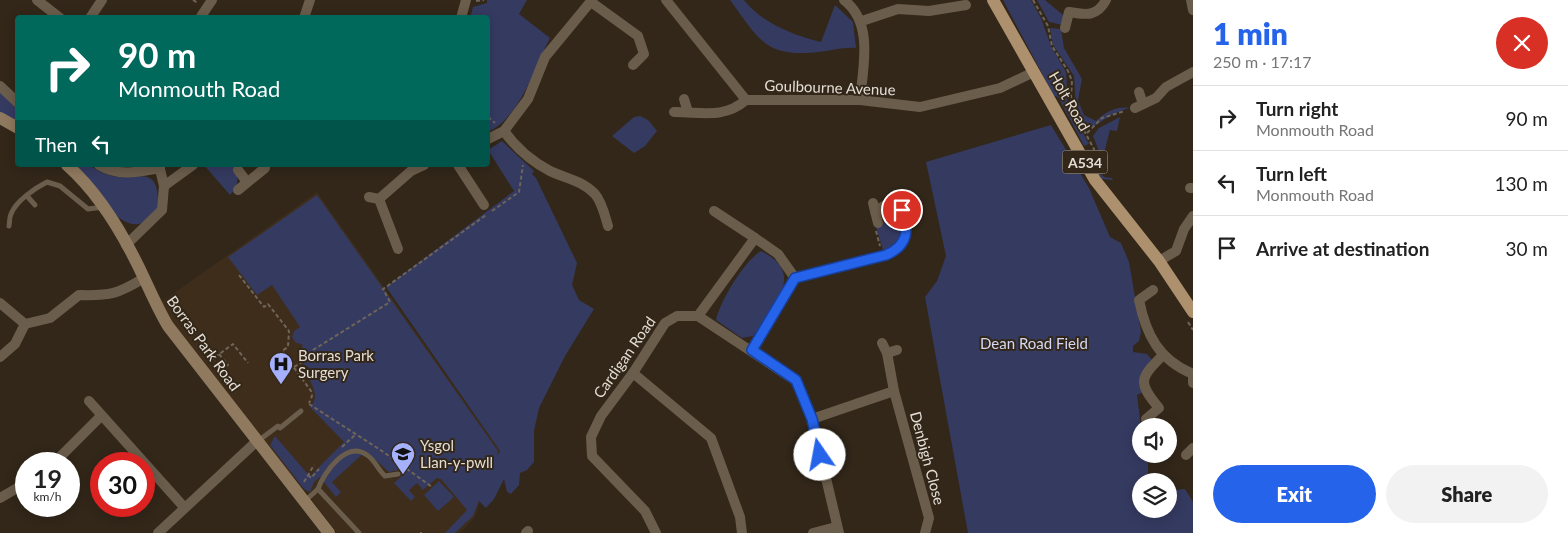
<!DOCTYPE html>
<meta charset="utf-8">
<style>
:root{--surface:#fff;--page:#f2f2f2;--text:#222;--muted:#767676;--line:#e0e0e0;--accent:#2563eb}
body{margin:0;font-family:Lato,sans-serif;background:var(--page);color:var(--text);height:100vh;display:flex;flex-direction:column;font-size:19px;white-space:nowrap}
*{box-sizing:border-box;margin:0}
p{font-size:16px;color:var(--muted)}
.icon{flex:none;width:28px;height:28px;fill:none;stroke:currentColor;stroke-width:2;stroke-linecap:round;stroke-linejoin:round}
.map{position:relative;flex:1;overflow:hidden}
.panel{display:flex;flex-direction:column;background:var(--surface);width:375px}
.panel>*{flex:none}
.guide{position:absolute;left:15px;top:15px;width:475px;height:152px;border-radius:5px;box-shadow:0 2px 12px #0003;background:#00695c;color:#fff;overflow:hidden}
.controls{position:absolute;left:1132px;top:418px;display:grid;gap:10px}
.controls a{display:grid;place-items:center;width:45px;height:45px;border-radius:50%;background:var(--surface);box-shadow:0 2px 12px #0003;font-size:25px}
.speed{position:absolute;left:15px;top:452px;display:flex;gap:10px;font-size:25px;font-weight:700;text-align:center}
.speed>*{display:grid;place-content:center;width:65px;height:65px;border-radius:50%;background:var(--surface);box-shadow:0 2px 12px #0003;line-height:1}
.speed small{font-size:12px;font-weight:400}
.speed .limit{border:8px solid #d22;background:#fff;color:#111}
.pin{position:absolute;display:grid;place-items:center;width:42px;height:42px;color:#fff;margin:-21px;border:2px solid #fff;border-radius:50%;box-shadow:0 1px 5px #0007}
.me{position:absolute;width:55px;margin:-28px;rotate:348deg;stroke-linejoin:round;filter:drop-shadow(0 0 4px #0008)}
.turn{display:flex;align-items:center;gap:18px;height:105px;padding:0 20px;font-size:22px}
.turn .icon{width:65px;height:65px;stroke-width:2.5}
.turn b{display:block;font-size:35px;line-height:42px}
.then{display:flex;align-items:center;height:48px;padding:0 20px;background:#0003;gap:10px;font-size:19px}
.round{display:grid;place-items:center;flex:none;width:52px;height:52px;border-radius:26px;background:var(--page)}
.overview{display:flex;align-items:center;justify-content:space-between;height:85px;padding:0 20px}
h1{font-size:30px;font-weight:800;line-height:38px;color:var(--accent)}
.cta{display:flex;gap:10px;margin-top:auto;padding:10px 20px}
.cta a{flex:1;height:58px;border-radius:30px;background:var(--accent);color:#fff;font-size:20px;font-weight:800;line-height:58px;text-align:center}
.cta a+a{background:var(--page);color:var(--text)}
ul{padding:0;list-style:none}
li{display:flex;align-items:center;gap:15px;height:65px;padding:0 20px;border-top:1px solid var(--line)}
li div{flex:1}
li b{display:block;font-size:19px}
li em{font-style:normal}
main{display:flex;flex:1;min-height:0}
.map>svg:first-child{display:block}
.built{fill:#3d2d1a}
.green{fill:#353a61}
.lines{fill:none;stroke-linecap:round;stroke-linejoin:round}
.path{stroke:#6e6458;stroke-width:2;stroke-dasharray:4 2.5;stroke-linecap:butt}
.lane{stroke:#6b5d4c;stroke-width:5}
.street{stroke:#6b5d4c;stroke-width:10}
.secondary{stroke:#907a5f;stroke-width:12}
.primary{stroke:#ad906d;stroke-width:12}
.route-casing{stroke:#184099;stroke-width:12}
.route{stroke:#2563eb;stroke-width:9}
.labels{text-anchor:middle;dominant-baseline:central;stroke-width:4;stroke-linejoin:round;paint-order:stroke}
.shield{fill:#322719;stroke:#afa79d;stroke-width:1}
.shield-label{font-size:14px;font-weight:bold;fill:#e5ded5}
.street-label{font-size:15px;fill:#e5ded5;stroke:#322719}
.park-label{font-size:15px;fill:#d2d8f5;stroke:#322719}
.poi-label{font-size:15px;fill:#e5ded5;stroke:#322719;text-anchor:start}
</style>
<main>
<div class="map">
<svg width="1193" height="533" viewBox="0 0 1193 533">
<rect width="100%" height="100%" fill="#322719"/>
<path class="built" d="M317 192 500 451 481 496 475 517 460 533H337L303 488 264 444 157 305Z"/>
<g class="green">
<path d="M487 0H527L519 14 550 38C533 70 521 116 488 132V18H470L473 7 487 3Z"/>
<path d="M730 0H744C763 24 793 35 821 42L835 5 853 22 856 48C842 47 831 51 818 52 765 58 758 38 730 0Z"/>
<path d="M1003 0H1031L1041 18 1051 46 1066 72 1068 105 1089 144 1084 146 1058 97 1054 96Z"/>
<path d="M1037 0H1045L1063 15V25L1049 22Z"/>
<path d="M1050 28 1061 29 1064 48 1082 79 1078 100 1084 115 1096 121C1105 112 1117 106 1129 108L1113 114 1091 128 1085 126 1076 109 1074 76 1053 45Z"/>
<path d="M0 92 17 109V122L0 114Z"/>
<path d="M640 116 648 120 657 131 645 146 634 153 612 136 634 117Z"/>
<path d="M1120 117 1117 131 1110 130 1099 172 1104 177 1112 178 1113 180 1102 179 1096 170 1099 151 1093 136 1099 128Z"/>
<path d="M1051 125 1089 188 1110 237 1121 243 1129 262 1141 332 1139 341 1133 346V352L1147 354 1153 361 1143 392 1137 395 1141 427V454H1148V481H1141V509H1169V488L1175 490 1185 489 1193 502V533H968L925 297 937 281 946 256 926 162Z"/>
<path d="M502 141 534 171 532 174 536 178 577 263 572 285 579 300 594 309 565 356 539 408 534 431V462L527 470 520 473 519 485 511 494 507 492 504 479 494 499 486 508 479 501 473 516 455 533H445L467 510 441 479 437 478 423 490 417 483 409 490 415 497 411 501 394 483 405 473 402 469 389 472 366 451 332 482 341 492 336 497 320 477 314 482 310 492 304 489 270 445 275 436 307 473 311 475 344 442 310 407C319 398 314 388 308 377L314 372C309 365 303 366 298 359L304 356 302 344 296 343 292 337 294 331 300 327 272 285 257 295 228 257 317 195 498 451 497 456 500 451 386 287 514 191 488 150Z"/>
<path d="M76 165C97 165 93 170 109 175 134 184 160 159 158 208 145 224 138 230 119 218Z"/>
<path d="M204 165H239L235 169C239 180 238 187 230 195Z"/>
<path d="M887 215 896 217C902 225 902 232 900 241L884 253 876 227 883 225 884 217Z"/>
<path d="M761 251C808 274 772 306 753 336L742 338 716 320C720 301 745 260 761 251Z"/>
<path d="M439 481 454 497 438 511 424 495Z"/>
</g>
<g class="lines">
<g class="path">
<path d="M193 0 198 3"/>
<path d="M1033 0 1048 26 1052 46 1068 71 1072 81 1071 96 1073 110 1094 149 1093 154"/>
<path d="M476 1 484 0"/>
<path d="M488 117 495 123"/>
<path d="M1087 133 1102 118 1125 111"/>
<path d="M492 211 519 192 523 165"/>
<path d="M876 231 880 246"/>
<path d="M239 275 264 307 268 304 289 331 288 347 282 351 311 391 312 396 309 403"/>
<path d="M1188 322 1193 330"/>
<path d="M219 354 228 365 223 368"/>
<path d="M210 361 233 344 248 363"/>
<path d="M294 367 308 358 313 350 390 302 383 289 386 287 486 215"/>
<path d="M309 404 382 451 432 487"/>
<path d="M342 447 356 434"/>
<path d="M308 475 311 478 319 469"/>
<path d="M304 482 314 465"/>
<path d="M421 533V532"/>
</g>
<g class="lane">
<path d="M27 196 35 205"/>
<path d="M9 226C10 222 9 218 11 214 16 201 35 188 47 182L60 186 88 209 103 207"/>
<path d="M258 441 278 426 280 428 301 411"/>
<path d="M318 489C324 472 347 440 367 455 375 460 378 470 385 476L398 474"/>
<path d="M305 501 318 489 359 533"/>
</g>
<g class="street">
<path d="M37 0 60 18"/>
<path d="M666 0 746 100H860L920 107 1000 88 1034 72"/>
<path d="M844 0C874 23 863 67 860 100"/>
<path d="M1191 0 1193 10"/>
<path d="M591 2 638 36 644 54 633 65"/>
<path d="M90 18 102 0"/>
<path d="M200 18 212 0"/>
<path d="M304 18 310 0"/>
<path d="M461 18 466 0"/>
<path d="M862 21 898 9 929 11 966 5"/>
<path d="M1065 28 1069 12C1086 15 1097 17 1106 0"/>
<path d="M0 86 18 103"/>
<path d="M1139 92 1143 104"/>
<path d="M684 99 688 112"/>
<path d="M1135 108 1156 98 1166 87 1193 72"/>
<path d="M674 112C702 112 724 119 746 100"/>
<path d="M504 131C516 148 531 161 550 171 564 178 582 180 595 194 602 202 605 216 608 226"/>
<path d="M488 139 504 131 528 99 545 57 592 0"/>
<path d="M99 165C119 177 138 172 160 168"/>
<path d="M458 165 484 205"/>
<path d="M238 170 247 182"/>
<path d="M164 186 193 165"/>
<path d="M1190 188H1193"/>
<path d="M238 190 265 168V165"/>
<path d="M369 197 379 199"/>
<path d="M873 203 878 223"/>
<path d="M755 238 778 254 795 278 886 255C907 246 910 231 902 210L886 205 875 211"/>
<path d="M126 245 162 210 164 186 159 165"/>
<path d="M398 249 379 199 411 171 424 165"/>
<path d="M1159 261 1176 251 1184 229 1193 216"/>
<path d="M1153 290 1139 300C1146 335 1159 360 1193 374V383"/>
<path d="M0 303 25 324 50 318 79 295C110 296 118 294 144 278"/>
<path d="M698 316 755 238 714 211"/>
<path d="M882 343 887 353 894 391 929 518 925 533"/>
<path d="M752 349 795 278"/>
<path d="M887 353 897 350"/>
<path d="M0 357 15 344 25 324"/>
<path d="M633 373 711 438 740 517 742 533"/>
<path d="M89 401 184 507"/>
<path d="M812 419 894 391"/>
<path d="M1146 419 1159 408C1137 382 1140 378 1163 355"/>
<path d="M1186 455 1193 448"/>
<path d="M53 464 101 416"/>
<path d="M0 498 26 483"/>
<path d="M158 533 257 441"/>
<path d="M526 533 528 531"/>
<path d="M656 533 645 511 592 456 591 437 601 416 633 373 665 323 677 316H698L796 381 812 419 839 533"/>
<path d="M813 533 836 527"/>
</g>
<g class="secondary">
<path d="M0 118 18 128"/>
<path d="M67 165C101 195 125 237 144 278 152 295 159 311 168 326L329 533"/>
</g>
<path class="primary" d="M993 0 1095 180 1159 261 1193 312"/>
</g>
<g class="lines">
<g class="route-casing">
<path id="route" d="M820 455 812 419 796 380 752 350 795 278 886 255C907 246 910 231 902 210"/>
</g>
<use href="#route" class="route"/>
</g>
<defs>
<g id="hospital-pin" transform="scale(1.25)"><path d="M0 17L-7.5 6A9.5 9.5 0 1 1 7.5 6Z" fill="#a5b1fc" stroke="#322719"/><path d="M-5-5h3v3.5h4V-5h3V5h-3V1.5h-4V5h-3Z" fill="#111"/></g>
<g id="school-pin" transform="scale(1.25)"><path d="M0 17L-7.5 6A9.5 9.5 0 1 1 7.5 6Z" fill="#a5b1fc" stroke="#322719"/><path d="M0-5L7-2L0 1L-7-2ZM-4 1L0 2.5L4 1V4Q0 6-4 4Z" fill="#111"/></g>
</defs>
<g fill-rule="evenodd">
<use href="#hospital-pin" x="281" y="364"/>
<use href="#school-pin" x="403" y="454"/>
</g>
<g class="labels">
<rect class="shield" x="1062.5" y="150.5" width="45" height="23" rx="4"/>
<g class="shield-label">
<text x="1085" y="162">A534</text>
</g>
<g class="street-label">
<text transform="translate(830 87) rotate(2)">Goulbourne Avenue</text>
<text transform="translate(1070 101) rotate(60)">Holt Road</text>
<text transform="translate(204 343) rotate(54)">Borras Park Road</text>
<text transform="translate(624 357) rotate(-55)">Cardigan Road</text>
<text transform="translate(928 458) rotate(75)">Denbigh Close</text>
</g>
<g class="park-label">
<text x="1034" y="343">Dean Road Field</text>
</g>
<g class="poi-label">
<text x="298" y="355">Borras Park<tspan x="298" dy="17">Surgery</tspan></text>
<text x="420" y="445">Ysgol<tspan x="420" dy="17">Llan-y-pwll</tspan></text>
</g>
</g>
</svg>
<div class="controls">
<a><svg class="icon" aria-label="sound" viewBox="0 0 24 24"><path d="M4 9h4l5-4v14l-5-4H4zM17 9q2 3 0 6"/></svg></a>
<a><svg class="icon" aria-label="layers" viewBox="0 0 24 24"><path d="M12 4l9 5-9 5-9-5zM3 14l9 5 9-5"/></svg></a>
</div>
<div class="speed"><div>19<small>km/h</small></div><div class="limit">30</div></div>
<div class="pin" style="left:902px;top:210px;background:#d93025"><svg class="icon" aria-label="arrive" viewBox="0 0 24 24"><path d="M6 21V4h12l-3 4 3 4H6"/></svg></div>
<svg class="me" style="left:820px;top:455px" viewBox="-20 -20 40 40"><circle r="19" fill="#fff"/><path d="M0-13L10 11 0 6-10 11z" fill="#2563eb"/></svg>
<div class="guide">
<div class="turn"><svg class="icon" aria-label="right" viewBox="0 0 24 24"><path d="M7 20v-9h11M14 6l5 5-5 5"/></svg><div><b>90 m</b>Monmouth Road</div></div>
<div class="then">Then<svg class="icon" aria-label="left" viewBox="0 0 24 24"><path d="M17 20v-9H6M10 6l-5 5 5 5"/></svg></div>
</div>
</div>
<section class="panel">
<div class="overview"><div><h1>1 min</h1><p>250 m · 17:17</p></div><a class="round" style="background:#d93025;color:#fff"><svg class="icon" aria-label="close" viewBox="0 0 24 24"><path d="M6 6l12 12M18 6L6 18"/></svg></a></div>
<ul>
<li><svg class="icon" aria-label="right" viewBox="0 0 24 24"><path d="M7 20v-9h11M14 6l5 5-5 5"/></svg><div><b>Turn right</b><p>Monmouth Road</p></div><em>90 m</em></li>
<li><svg class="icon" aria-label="left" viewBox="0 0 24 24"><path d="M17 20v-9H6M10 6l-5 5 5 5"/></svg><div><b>Turn left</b><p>Monmouth Road</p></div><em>130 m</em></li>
<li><svg class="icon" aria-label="arrive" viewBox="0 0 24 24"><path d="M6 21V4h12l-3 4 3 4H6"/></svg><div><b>Arrive at destination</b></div><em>30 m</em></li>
</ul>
<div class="cta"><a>Exit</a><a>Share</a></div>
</section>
</main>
